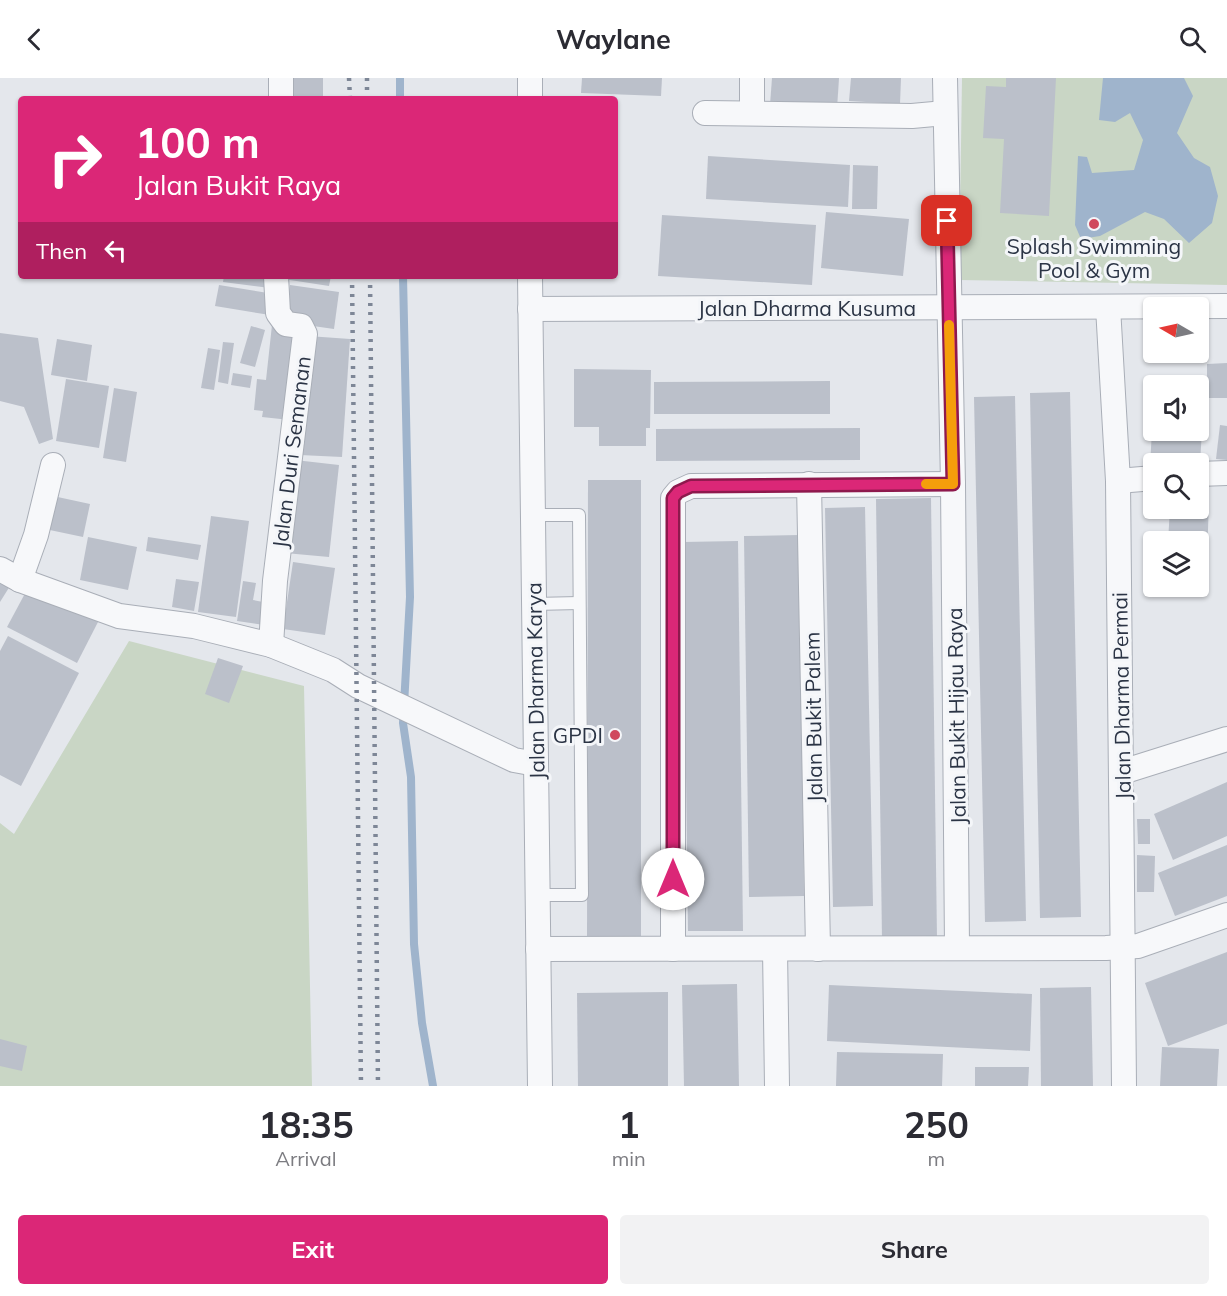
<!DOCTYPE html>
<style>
:root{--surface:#fff;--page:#f2f2f3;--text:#2b2b33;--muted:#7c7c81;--accent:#db2777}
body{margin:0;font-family:Mulish,sans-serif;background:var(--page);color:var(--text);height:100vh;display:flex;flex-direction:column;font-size:22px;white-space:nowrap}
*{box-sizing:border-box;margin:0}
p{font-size:20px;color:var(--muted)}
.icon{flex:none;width:33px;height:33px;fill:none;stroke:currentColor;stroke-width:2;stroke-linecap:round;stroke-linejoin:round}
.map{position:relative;height:1008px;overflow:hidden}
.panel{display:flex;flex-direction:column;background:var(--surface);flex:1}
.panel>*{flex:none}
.banner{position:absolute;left:18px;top:18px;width:600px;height:183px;border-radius:6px;box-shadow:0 2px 4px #0004;background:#db2777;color:#fff;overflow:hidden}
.needle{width:39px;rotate:279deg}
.buttons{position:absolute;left:1143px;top:219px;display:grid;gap:12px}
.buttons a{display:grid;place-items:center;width:66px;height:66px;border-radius:6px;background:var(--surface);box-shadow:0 2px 4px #0004;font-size:30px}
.pin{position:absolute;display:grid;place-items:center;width:51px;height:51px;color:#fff;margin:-26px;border-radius:12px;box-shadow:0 3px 9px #0006}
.me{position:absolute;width:66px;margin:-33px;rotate:0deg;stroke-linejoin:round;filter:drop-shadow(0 0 4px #0008)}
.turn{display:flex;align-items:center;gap:21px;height:126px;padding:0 18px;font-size:27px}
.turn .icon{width:78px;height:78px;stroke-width:2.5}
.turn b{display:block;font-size:42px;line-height:51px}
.then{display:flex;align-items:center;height:57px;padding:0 18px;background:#0003;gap:12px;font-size:22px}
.eta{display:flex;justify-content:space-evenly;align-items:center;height:102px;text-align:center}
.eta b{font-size:36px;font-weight:700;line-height:42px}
.primary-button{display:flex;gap:12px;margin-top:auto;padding:12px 18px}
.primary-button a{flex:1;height:69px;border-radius:6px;background:var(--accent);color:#fff;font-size:24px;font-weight:700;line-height:69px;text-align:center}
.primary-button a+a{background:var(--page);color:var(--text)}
header{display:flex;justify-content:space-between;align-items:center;height:78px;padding:0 18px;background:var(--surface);font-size:27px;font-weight:700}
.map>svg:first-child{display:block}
.green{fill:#c9d6c5}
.water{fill:#9fb4cc}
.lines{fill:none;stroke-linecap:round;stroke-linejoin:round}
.stream{stroke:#9fb4cc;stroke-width:8}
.building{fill:#bbc0ca}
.service-casing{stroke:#a9aeb7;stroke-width:14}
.minor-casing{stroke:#a9aeb7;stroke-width:26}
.service{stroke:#f7f8fa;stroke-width:12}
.minor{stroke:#f7f8fa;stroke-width:24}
.rail{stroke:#7d8696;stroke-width:4.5;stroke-dasharray:3 6;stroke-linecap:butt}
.route-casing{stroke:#8e194d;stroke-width:15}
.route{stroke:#db2777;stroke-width:10}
.slow{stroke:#f59e0b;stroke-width:10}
.poi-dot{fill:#d0495d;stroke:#f4f6f9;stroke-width:2}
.labels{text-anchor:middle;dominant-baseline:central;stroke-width:6;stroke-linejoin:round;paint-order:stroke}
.poi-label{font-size:21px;fill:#2b3445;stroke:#f4f6f9}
.street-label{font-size:21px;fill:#2b3445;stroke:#f4f6f9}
</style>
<header><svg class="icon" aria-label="back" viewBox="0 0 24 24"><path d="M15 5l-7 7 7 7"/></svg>Waylane<svg class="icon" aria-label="search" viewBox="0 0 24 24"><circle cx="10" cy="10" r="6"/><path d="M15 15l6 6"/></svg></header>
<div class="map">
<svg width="1227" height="1008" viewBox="0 0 1227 1008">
<rect width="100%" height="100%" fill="#e4e7ec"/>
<g class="green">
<path d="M962 0H1227V207L959 202Z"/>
<path d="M129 563 304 608 312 1008H0V745L14 756Z"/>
</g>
<path class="water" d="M1103 0H1184L1193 18 1177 55 1194 80 1210 89 1218 118 1212 145 1189 165 1164 141 1145 134 1100 158 1081 161 1075 147 1078 78 1087 79 1092 95 1134 92 1143 62 1130 35 1115 44 1099 42Z"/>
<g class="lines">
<g class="stream">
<path d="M400 21V0"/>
<path d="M403 198 410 519 403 645 411 699 414 866 422 945 433 1008"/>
</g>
</g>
<g class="building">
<rect x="293" y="0" width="30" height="21"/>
<path d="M582 0H662L661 18 581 15Z"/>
<path d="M772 0H839L837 31 770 27Z"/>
<path d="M851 0H901L900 26 849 23Z"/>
<path d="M1006 0H1056L1049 138 1000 135 1004 61 983 60 986 8 1006 9Z"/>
<path d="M708 78 850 87 848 129 706 121Z"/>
<path d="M853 87 878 88 877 131H852Z"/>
<path d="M826 134 909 141 903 198 821 190Z"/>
<path d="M662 137 816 147 812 207 658 198Z"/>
<path d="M224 198H272L270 210 223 204Z"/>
<path d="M277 198H331L329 208 277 200Z"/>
<path d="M219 207 274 216 270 237 215 228Z"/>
<path d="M290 207 339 214 334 251 285 244Z"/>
<path d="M272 247 300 250 290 342 262 339 263 333 254 332 257 301 266 302Z"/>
<path d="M251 248 265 252 255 289 240 285Z"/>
<path d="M0 255 38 260 53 361 39 366 24 329 0 323Z"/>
<path d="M308 258 350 261 342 379 300 377Z"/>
<path d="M57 261 92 267 87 303 51 297Z"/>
<path d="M223 264 234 265 228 306 218 304Z"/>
<path d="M208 270 220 272 214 312 201 310Z"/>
<path d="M1227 285V320H1207V286Z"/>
<path d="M574 291 651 292 650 350H646V368H599V349H574Z"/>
<path d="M233 295 252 298 250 310 231 307Z"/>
<path d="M66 301 109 308 99 370 56 363Z"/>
<path d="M830 303V336H654V304Z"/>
<path d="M114 310 137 314 126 384 103 380Z"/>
<path d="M1070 314 1081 839 1040 840 1030 315Z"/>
<path d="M1015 318 1026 843 985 844 974 319Z"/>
<path d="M1198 334H1203L1200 386 1150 388 1152 352H1198Z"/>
<path d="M1220 347 1227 348V382L1216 381Z"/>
<path d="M860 350V382L656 383V351Z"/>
<path d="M295 382 339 387 329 479 285 475Z"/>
<path d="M588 402H641V861H587Z"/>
<path d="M53 418 90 426 83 459 45 451Z"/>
<path d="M931 420 937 861 882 862 876 421Z"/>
<path d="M1198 421H1209L1207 482 1198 481V464H1168L1170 430H1198Z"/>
<path d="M865 429 873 828 833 829 825 430Z"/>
<path d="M211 438 249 443 236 539 198 534Z"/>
<path d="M799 457 804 818 749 819 744 458Z"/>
<path d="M88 459 137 469 128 512 80 502Z"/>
<path d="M148 459 201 467 198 482 146 473Z"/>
<path d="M738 463 743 853H688L683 464Z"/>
<path d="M293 484 335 490 325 557 283 551Z"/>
<path d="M176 501 199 504 194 533 172 529Z"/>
<path d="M0 502 10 508 0 524Z"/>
<path d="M243 503 256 505 253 522 268 525 264 547 237 543Z"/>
<path d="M29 508 98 544 77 585 7 549Z"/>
<path d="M8 558 79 595 21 708 0 697V573Z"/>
<path d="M218 580 243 588 229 625 205 616Z"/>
<path d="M1227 704V758L1173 782 1154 736Z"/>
<path d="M1137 741H1150V766H1138Z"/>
<path d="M1227 767V818L1175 838 1158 795Z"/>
<path d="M1137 777 1155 778 1154 814H1137Z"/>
<path d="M1227 874V946L1168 968 1145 905Z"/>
<path d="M737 906 739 1008H684L682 907Z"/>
<path d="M829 907 1032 916 1030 973 827 963Z"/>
<path d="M1091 909 1093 1008H1041L1040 910Z"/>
<path d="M668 914V1008H578L577 915Z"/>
<path d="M0 961 27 968 22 993 0 988Z"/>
<path d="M1162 969 1219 971 1217 1008H1160Z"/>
<path d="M837 974 943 976 942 1008H836Z"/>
<path d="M975 989H1029L1028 1008H975Z"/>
</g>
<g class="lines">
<g class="service-casing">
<g id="service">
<path d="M533 437H579L582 817H538"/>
<path d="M534 526 579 525"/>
</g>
</g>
<g class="minor-casing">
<g id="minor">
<path d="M281 0V21"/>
<path d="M530 0V21"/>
<path d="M752 0V35"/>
<path d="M945 0 953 406 957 869"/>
<path d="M705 35 912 38 945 35"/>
<path d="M530 198 540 1008"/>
<path d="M1108 229 1118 403 1124 1008"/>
<path d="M530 231 1227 228"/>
<path d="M1198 396 1227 395"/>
<path d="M1118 403 1154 400"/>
<path d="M809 406 818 871"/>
<path d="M0 491 20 502 119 538 194 548 271 567 333 592 358 608 514 682 536 686"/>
<path d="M20 502 36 457 53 387"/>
<path d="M271 567 275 503 305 256 301 248 286 246 278 235 276 198"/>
<path d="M1122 694 1227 661"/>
<path d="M538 871 1106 870 1138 868 1227 837"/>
<path d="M673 871V420L678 414 691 408 953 406"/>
<path d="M775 871 777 1008"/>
</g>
</g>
<use href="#service" class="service"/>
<use href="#minor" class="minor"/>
<g class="rail">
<path d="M349 0 350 21"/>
<path d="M367 0V21"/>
<path d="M352 198 361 1008"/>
<path d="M370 198 378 1008"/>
</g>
</g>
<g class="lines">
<g class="route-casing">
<path id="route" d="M673 801V420L678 414 691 408 953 406 947 143"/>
</g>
<use href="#route" class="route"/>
<path class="slow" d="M926 406H953L949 247"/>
</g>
<g class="poi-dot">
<circle cx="1094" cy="146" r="6"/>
<circle cx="615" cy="657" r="6"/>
</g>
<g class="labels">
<g class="poi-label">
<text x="1094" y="168">Splash Swimming<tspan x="1094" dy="24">Pool &amp; Gym</tspan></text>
<text x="603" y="657" text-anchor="end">GPDI</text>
</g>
<g class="street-label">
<text x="807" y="230">Jalan Dharma Kusuma</text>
<text transform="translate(291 374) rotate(-83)">Jalan Duri Semanan</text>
<text transform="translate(535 603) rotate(-91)">Jalan Dharma Karya</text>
<text transform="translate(1121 618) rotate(-91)">Jalan Dharma Permai</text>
<text transform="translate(956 638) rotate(-91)">Jalan Bukit Hijau Raya</text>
<text transform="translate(813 639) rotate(-91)">Jalan Bukit Palem</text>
</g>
</g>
</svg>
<div class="buttons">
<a><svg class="needle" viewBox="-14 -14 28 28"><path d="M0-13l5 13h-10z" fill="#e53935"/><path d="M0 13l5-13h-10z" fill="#7c7c81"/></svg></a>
<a><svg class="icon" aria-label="sound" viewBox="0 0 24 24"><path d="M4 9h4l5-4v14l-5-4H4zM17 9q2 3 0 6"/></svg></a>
<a><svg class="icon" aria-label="search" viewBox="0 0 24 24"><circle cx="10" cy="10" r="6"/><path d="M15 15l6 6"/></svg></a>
<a><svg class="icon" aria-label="layers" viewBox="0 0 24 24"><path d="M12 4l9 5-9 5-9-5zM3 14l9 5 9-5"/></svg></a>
</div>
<div class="pin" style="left:947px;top:143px;background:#d93025"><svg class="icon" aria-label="arrive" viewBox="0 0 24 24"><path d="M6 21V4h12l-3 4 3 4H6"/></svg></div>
<svg class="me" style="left:673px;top:801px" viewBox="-20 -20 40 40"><circle r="19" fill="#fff"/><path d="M0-13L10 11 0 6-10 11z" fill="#db2777"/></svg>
<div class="banner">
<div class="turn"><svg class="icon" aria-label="right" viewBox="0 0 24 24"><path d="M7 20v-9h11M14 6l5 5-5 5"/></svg><div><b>100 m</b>Jalan Bukit Raya</div></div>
<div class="then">Then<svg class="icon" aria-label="left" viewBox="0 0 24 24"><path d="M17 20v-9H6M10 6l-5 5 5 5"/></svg></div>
</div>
</div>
<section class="panel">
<div class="eta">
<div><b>18:35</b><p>Arrival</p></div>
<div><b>1</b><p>min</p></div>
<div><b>250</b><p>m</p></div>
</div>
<div class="primary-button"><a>Exit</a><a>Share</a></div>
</section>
